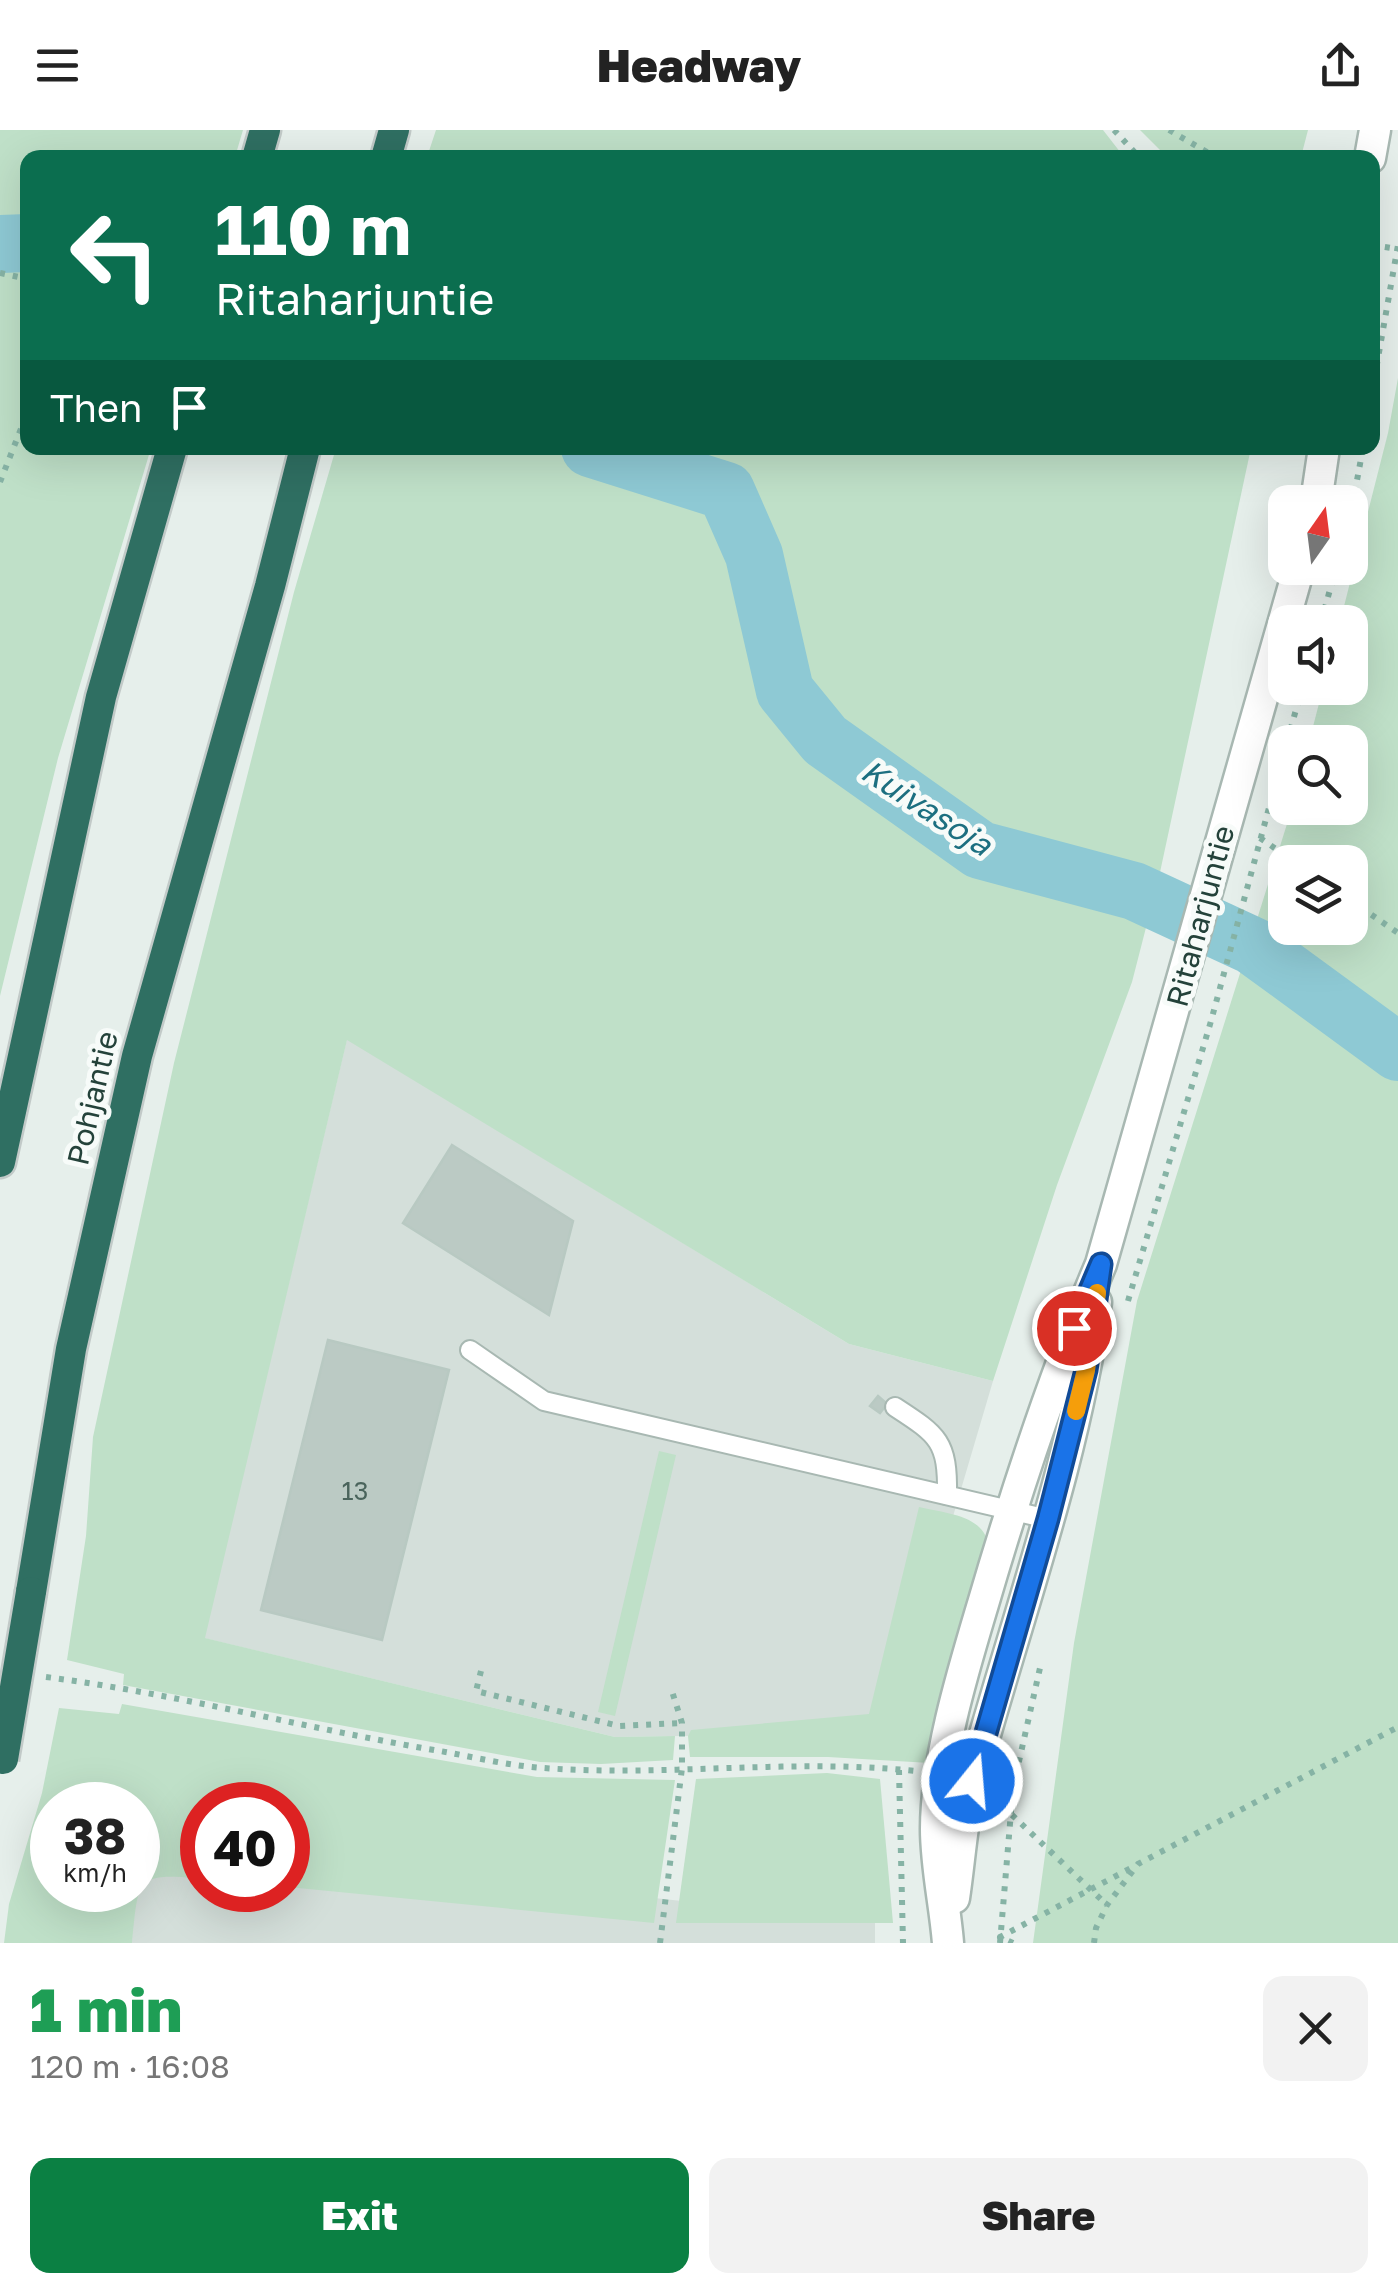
<!DOCTYPE html>
<meta charset="utf-8">
<style>
:root{--surface:#fff;--page:#f2f2f2;--text:#222;--muted:#767676;--accent:#0b8043}
body{margin:0;font-family:"Golos Text",sans-serif;background:var(--page);color:var(--text);height:100vh;display:flex;flex-direction:column;font-size:38px;white-space:nowrap}
*{box-sizing:border-box;margin:0}
p{font-size:32px;color:var(--muted)}
.icon{flex:none;width:55px;height:55px;fill:none;stroke:currentColor;stroke-width:2;stroke-linecap:round;stroke-linejoin:round}
.map{position:relative;height:1813px;overflow:hidden}
.sheet{display:flex;flex-direction:column;background:var(--surface);flex:1}
.sheet>*{flex:none}
.guide{position:absolute;left:20px;top:20px;width:1360px;height:305px;border-radius:20px;box-shadow:0 10px 40px #0002;background:#0b6e4f;color:#fff;overflow:hidden}
.needle{width:65px;rotate:14deg}
.fabs{position:absolute;left:1268px;top:355px;display:grid;gap:20px}
.fabs a{display:grid;place-items:center;width:100px;height:100px;border-radius:20px;background:var(--surface);box-shadow:0 10px 40px #0002;font-size:50px}
.speed{position:absolute;left:30px;top:1652px;display:flex;gap:20px;font-size:50px;font-weight:700;text-align:center}
.speed>*{display:grid;place-content:center;width:130px;height:130px;border-radius:50%;background:var(--surface);box-shadow:0 10px 40px #0002;line-height:1}
.speed small{font-size:25px;font-weight:400}
.speed .limit{border:15px solid #d22;background:#fff;color:#111}
.pin{position:absolute;display:grid;place-items:center;width:85px;height:85px;color:#fff;margin:-42px;border:5px solid #fff;border-radius:50%;box-shadow:0 2px 10px #0007}
.me{position:absolute;width:110px;margin:-55px;rotate:17deg;stroke-linejoin:round;filter:drop-shadow(0 0 8px #0008)}
.turn{display:flex;align-items:center;gap:35px;height:210px;padding:0 30px;font-size:45px}
.turn .icon{width:130px;height:130px;stroke-width:2.5}
.turn b{display:block;font-size:70px;line-height:85px}
.then{display:flex;align-items:center;height:95px;padding:0 30px;background:#0003;gap:20px;font-size:38px}
.round{display:grid;place-items:center;flex:none;width:105px;height:105px;border-radius:20px;background:var(--page)}
.headline{display:flex;align-items:center;justify-content:space-between;height:170px;padding:0 30px}
h1{font-size:60px;font-weight:800;line-height:75px;color:#1e9e55}
.cta{display:flex;gap:20px;margin-top:auto;padding:20px 30px}
.cta a{flex:1;height:115px;border-radius:20px;background:var(--accent);color:#fff;font-size:40px;font-weight:800;line-height:115px;text-align:center}
.cta a+a{background:var(--page);color:var(--text)}
header{display:flex;justify-content:space-between;align-items:center;height:130px;padding:0 30px;background:var(--surface);font-size:45px;font-weight:800}
.map>svg:first-child{display:block}
.built{fill:#d4dfda}
.green{fill:#bfe0c8;fill-rule:evenodd}
.lines{fill:none;stroke-linecap:round;stroke-linejoin:round}
.river{stroke:#8ec9d4;stroke-width:58}
.building{fill:#bbcac4;stroke:#b8c9c2;stroke-width:2.5}
.service-casing{stroke:#a8b8b2;stroke-width:22}
.tertiary-casing{stroke:#a8b8b2;stroke-width:35}
.motorway-casing{stroke:#c2cac8;stroke-width:35}
.path{stroke:#86b3a5;stroke-width:6;stroke-dasharray:5 8;stroke-linecap:butt}
.service{stroke:#fff;stroke-width:18}
.tertiary{stroke:#fff;stroke-width:30}
.motorway{stroke:#2f6f62;stroke-width:30}
.motorway-bridge-casing{stroke:#c2cac8;stroke-width:35;stroke-linecap:butt}
.path-bridge{stroke:#86b3a5;stroke-width:6;stroke-dasharray:5 8;stroke-linecap:butt}
.motorway-bridge{stroke:#2f6f62;stroke-width:30}
.route-casing{stroke:#114b97;stroke-width:25}
.route{stroke:#1a73e8;stroke-width:18}
.slow{stroke:#f59e0b;stroke-width:18}
.labels{text-anchor:middle;dominant-baseline:central;stroke-width:10;stroke-linejoin:round;paint-order:stroke}
.number-label{font-size:25px;fill:#4a645c}
.street-label{font-size:30px;fill:#24423a;stroke:#f7fbf9}
.water-label{font-size:32px;font-style:italic;fill:#1c6f80;stroke:#f7fbf9}
</style>
<header><svg class="icon" aria-label="menu" viewBox="0 0 24 24"><path d="M4 6h16M4 12h16M4 18h16"/></svg>Headway<svg class="icon" aria-label="share" viewBox="0 0 24 24"><path d="M12 15V3M7 8l5-5 5 5M5 13v7h14v-7"/></svg></header>
<div class="map">
<svg width="1398" height="1813" viewBox="0 0 1398 1813">
<rect width="100%" height="100%" fill="#e6efeb"/>
<g class="built">
<path d="M347 909 849 1214 993 1251 889 1603 615 1607 204 1508Z"/>
<path d="M138 1712 202 1719V1760H288V1728L875 1792V1813H119L138 1760Z"/>
</g>
<g class="green">
<path d="M0 0H243L235 27 28 28V318H151L58 628 0 866Z"/>
<path d="M436 0H1103L1124 27H427Z"/>
<path d="M1140 0H1308L1301 27 1168 28Z"/>
<path d="M1398 248V1813H1033L1074 1513 1137 1171 1292 678H1350V612H1309L1323 558H1350V492H1340L1388 303ZM1285 732H1350V798H1285Z"/>
<path d="M336 318H1251L1159 747 1132 852 1057 1055 993 1251 849 1214 347 910 205 1508 615 1607 675 1606 673 1630 601 1634 540 1632 123 1555 124 1544 67 1530 86 1406 93 1307 174 933 294 462Z"/>
<path d="M659 1321 676 1325 615 1586 598 1582Z"/>
<path d="M919 1377C942 1383 982 1384 988 1413L930 1633 828 1627H690L688 1606 691 1600 869 1584Z"/>
<path d="M122 1574 537 1647 675 1650 654 1793 288 1757V1675H202V1749C134 1742 139 1749 132 1813H4L9 1774 42 1663 59 1578 119 1584ZM138 1675V1760H52V1675Z"/>
<path d="M827 1643 880 1649 893 1793H676L696 1649Z"/>
</g>
<g class="lines">
<g class="river">
<path d="M0 114 28 113"/>
<path d="M590 318 726 361 754 425 785 561 825 610 980 720 1134 761 1253 816 1398 922"/>
</g>
</g>
<g class="building">
<path d="M452 1015 573 1091 549 1185 403 1093Z"/>
<path d="M328 1210 449 1240 382 1510 261 1480Z"/>
<path d="M878 1266 887 1274 880 1283 870 1276Z"/>
</g>
<g class="lines">
<g class="service-casing">
<g id="service">
<path d="M470 1220 544 1271 1048 1389"/>
<path d="M895 1277C938 1305 948 1311 947 1365"/>
</g>
</g>
<g class="tertiary-casing">
<g id="tertiary">
<path d="M1370 28 1375 0"/>
<path d="M1316 372 1324 318"/>
<path d="M954 1768C960 1728 962 1686 973 1647 1016 1489 1074 1334 1096 1172"/>
<path d="M948 1813C945 1775 936 1737 936 1699 936 1629 963 1541 983 1474 1017 1358 1054 1245 1101 1134L1299 438"/>
</g>
</g>
<g class="motorway-casing">
<g id="motorway">
<path d="M257 28 265 0"/>
<path d="M386 28 394 0"/>
<path d="M0 1032 101 567 172 318"/>
<path d="M31 1462 71 1219 137 926 270 456 305 318"/>
</g>
</g>
<g class="path">
<path d="M1114 0 1140 28"/>
<path d="M1169 0 1212 25 1224 28"/>
<path d="M0 143 28 149"/>
<path d="M1372 262 1398 115"/>
<path d="M0 352 28 281"/>
<path d="M1350 388 1363 318"/>
<path d="M1321 492 1336 438"/>
<path d="M1287 612 1302 558"/>
<path d="M1260 708 1295 732"/>
<path d="M1350 770 1398 803"/>
<path d="M1128 1171 1211 891 1285 619"/>
<path d="M481 1541 476 1561 619 1596 682 1593"/>
<path d="M46 1547C178 1564 308 1599 440 1621 474 1627 510 1636 544 1638 668 1647 791 1628 915 1641"/>
<path d="M899 1640 903 1813"/>
<path d="M1012 1685 1107 1775"/>
<path d="M660 1813 682 1638V1593L671 1558"/>
<path d="M1000 1813 1013 1658 1040 1538"/>
<path d="M1013 1813 1000 1807 1133 1737"/>
<path d="M1094 1813 1096 1798 1107 1775 1138 1734 1398 1597"/>
</g>
<use href="#service" class="service"/>
<use href="#tertiary" class="tertiary"/>
<use href="#motorway" class="motorway"/>
<g class="motorway-bridge-casing">
<path id="motorway-bridge" d="M3 1629 31 1462"/>
</g>
<path class="path-bridge" d="M1372 115 1398 119"/>
<use href="#motorway-bridge" class="motorway-bridge"/>
</g>
<g class="lines">
<g class="route-casing">
<path id="route" d="M972 1651 1048 1389 1086 1240 1101 1134 1074 1198"/>
</g>
<use href="#route" class="route"/>
<path class="slow" d="M1076 1281 1086 1240 1097 1163"/>
</g>
<g class="labels">
<g class="number-label">
<text x="355" y="1360">13</text>
</g>
<g class="street-label">
<text transform="translate(1200 786) rotate(-75)">Ritaharjuntie</text>
<text transform="translate(92 968) rotate(-77)">Pohjantie</text>
</g>
<g class="water-label">
<text transform="translate(927 677) rotate(33)">Kuivasoja</text>
</g>
</g>
</svg>
<div class="fabs">
<a><svg class="needle" viewBox="-14 -14 28 28"><path d="M0-13l5 13h-10z" fill="#e53935"/><path d="M0 13l5-13h-10z" fill="#767676"/></svg></a>
<a><svg class="icon" aria-label="sound" viewBox="0 0 24 24"><path d="M4 9h4l5-4v14l-5-4H4zM17 9q2 3 0 6"/></svg></a>
<a><svg class="icon" aria-label="search" viewBox="0 0 24 24"><circle cx="10" cy="10" r="6"/><path d="M15 15l6 6"/></svg></a>
<a><svg class="icon" aria-label="layers" viewBox="0 0 24 24"><path d="M12 4l9 5-9 5-9-5zM3 14l9 5 9-5"/></svg></a>
</div>
<div class="speed"><div>38<small>km/h</small></div><div class="limit">40</div></div>
<div class="pin" style="left:1074px;top:1198px;background:#d93025"><svg class="icon" aria-label="arrive" viewBox="0 0 24 24"><path d="M6 21V4h12l-3 4 3 4H6"/></svg></div>
<svg class="me" style="left:972px;top:1651px" viewBox="-20 -20 40 40"><circle r="17" fill="#1a73e8" stroke="#fff" stroke-width="3"/><path d="M0-11L8 9 0 5-8 9z" fill="#fff"/></svg>
<div class="guide">
<div class="turn"><svg class="icon" aria-label="left" viewBox="0 0 24 24"><path d="M17 20v-9H6M10 6l-5 5 5 5"/></svg><div><b>110 m</b>Ritaharjuntie</div></div>
<div class="then">Then<svg class="icon" aria-label="arrive" viewBox="0 0 24 24"><path d="M6 21V4h12l-3 4 3 4H6"/></svg></div>
</div>
</div>
<section class="sheet">
<div class="headline"><div><h1>1 min</h1><p>120 m · 16:08</p></div><a class="round"><svg class="icon" aria-label="close" viewBox="0 0 24 24"><path d="M6 6l12 12M18 6L6 18"/></svg></a></div>
<div class="cta"><a>Exit</a><a>Share</a></div>
</section>
